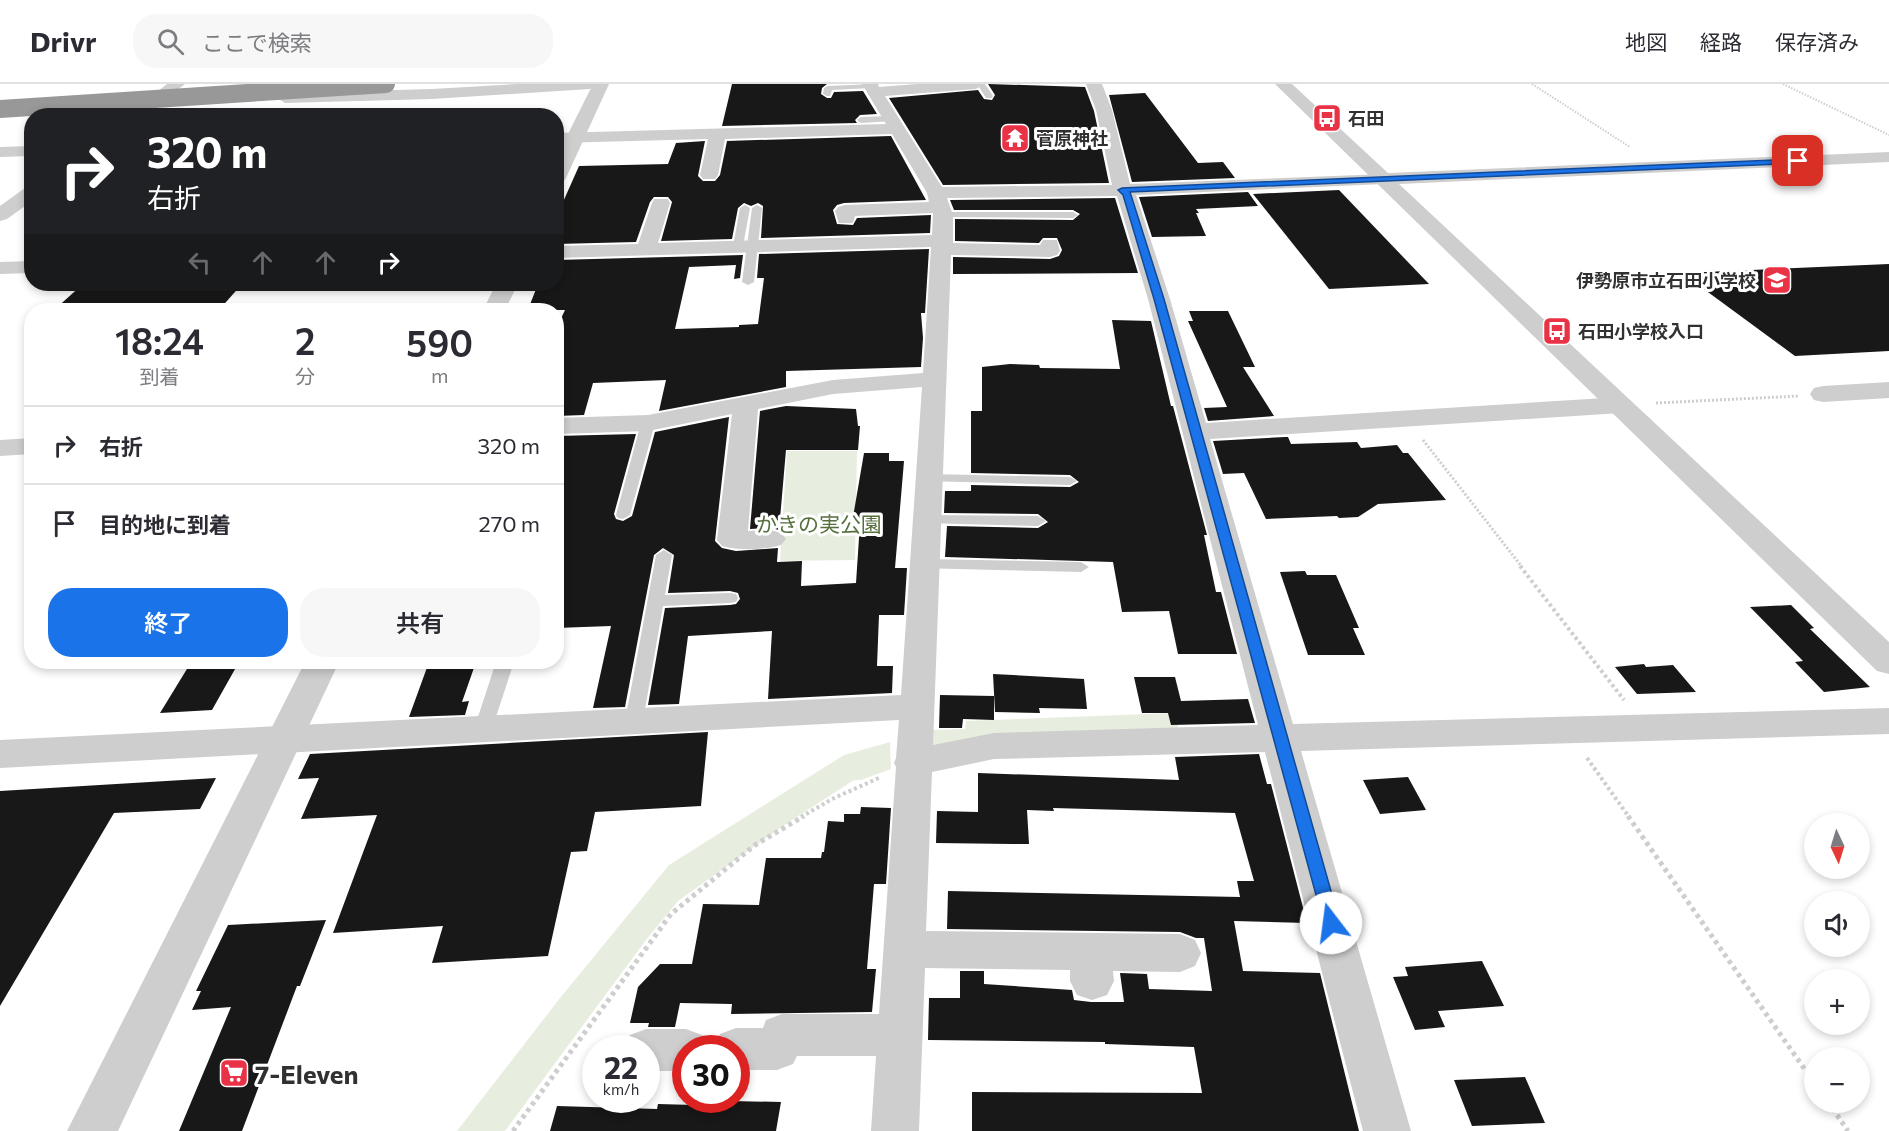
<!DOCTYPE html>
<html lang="ja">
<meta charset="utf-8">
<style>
:root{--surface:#fff;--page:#f7f7f7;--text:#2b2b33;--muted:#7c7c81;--line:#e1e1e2;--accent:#1a73e8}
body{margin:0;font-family:Commissioner,"Noto Sans JP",sans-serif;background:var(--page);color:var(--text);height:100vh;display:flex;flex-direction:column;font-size:22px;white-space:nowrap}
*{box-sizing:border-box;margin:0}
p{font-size:20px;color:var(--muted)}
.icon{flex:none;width:33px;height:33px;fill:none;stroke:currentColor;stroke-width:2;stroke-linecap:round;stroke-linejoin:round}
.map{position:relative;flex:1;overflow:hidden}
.drawer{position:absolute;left:24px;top:219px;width:540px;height:366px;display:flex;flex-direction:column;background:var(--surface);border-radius:24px;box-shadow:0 3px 9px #0003}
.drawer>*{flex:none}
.banner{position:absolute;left:24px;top:24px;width:540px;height:183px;border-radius:24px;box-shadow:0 3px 9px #0003;background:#202124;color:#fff;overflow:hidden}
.needle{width:39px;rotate:176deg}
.buttons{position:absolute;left:1804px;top:729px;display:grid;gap:12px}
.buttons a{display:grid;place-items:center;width:66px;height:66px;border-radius:50%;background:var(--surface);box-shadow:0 3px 9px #0003;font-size:30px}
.speed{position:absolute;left:582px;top:951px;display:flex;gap:12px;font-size:30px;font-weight:700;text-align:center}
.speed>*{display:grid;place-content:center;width:78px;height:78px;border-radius:50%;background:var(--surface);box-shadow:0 3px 9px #0003;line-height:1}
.speed small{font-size:15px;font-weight:400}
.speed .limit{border:9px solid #d22;background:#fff;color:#111}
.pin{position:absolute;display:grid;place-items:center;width:51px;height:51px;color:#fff;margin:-26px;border-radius:12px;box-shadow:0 3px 9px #0006}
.me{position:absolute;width:66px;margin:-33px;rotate:345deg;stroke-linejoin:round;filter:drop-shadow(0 0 4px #0008)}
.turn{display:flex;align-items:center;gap:21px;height:126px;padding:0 24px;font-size:27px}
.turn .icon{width:78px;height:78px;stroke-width:2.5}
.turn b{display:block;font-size:42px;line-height:51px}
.lanes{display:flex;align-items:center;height:57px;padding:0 24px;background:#0003;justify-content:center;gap:30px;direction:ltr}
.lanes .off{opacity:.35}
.eta{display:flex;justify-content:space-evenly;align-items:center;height:102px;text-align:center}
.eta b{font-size:36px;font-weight:600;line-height:42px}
.button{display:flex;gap:12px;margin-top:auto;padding:12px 24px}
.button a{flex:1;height:69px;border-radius:24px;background:var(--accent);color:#fff;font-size:24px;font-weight:600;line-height:69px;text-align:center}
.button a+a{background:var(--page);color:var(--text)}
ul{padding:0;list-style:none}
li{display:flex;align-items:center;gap:18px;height:78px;padding:0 24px;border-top:2px solid var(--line)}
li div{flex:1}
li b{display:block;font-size:22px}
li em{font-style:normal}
header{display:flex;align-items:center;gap:36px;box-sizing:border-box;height:84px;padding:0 30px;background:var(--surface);border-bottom:2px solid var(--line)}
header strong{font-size:28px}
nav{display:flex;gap:33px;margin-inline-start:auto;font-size:21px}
.search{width:420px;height:54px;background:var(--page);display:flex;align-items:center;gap:15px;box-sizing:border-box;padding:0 21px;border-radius:24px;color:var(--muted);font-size:22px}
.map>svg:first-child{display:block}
.green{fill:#e8eedf}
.building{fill:#181818}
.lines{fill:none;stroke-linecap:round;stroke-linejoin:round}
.path-far3{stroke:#cecece;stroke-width:2;stroke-dasharray:1.5 1.5;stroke-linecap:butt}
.path-far2{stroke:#cecece;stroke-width:3;stroke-dasharray:2 2;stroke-linecap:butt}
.path-far1{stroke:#cecece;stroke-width:4;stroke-dasharray:3 3;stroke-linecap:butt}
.path{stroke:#cecece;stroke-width:5;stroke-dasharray:4 4;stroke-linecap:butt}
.service{fill:#cecece;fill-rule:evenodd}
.minor{fill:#cecece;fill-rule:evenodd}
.tertiary{fill:#cecece;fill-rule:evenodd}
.motorway-bridge{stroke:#989898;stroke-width:18}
.route{fill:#1a73e8;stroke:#114b97;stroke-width:1.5}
.labels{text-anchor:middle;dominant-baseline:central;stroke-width:6;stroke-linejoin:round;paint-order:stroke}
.far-poi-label{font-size:18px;font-weight:bold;fill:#313131;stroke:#fff;text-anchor:start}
.park-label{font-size:21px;fill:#566f3d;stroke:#fff}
.near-poi-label{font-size:26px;font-weight:bold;fill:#313131;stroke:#fff;text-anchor:start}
</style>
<header>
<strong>Drivr</strong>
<div class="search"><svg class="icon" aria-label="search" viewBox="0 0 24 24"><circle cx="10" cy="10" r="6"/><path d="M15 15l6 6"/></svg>ここで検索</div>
<nav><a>地図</a><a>経路</a><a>保存済み</a></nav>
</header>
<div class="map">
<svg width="1889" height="1047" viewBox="0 0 1889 1047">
<rect width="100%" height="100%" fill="#fff"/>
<g class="green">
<path d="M787 367H857L855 476 780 477Z"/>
<path d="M1175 629 1179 647 931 661 932 646 965 645 966 637Z"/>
<path d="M890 658 891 685 861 696H854L783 742 678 817 646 856 505 1047H457L560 914 669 781 844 671Z"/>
</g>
<g class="building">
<path d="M732 0H827L822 4 821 10 827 14H831L834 8 863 7 877 30 860 31 855 36 857 39 722 42Z"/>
<path d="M988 0 1085 3 1094 27 1109 99 943 101 889 14 978 6 984 15 992 16 995 11Z"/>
<path d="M1145 9 1198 79 1223 78 1235 94 1132 98 1109 11Z"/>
<path d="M891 52 926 116 844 119 837 121 833 126 837 140 853 141 857 134 931 131 930 149 761 154 763 122 758 119 751 122 744 119 738 124 732 155 661 157 672 118 668 113H654L650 118 636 158 556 160V118H563L579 82 668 80 676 59 705 57 698 92 703 97H715L720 91 727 57Z"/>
<path d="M1339 106 1429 200 1329 205 1253 110Z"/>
<path d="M1248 108 1258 122 1196 125 1199 129H1196L1206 152 1152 153 1139 113Z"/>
<path d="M1115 114 1138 189 953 190V173L1050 175 1059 172 1062 166 1057 154H1043L1039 159 955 157V135L1073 136 1080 130 1073 126H954L950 116Z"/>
<path d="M929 165 925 229H921L923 254 921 283 786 287V303L659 327 666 296 593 299 584 331 556 332V245L565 226H531L532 223H529L538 200H556V176L743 171 740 194 734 195 736 181 689 183 675 245 739 243V241L758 240 764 194H757L759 170Z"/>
<path d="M1889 180V267L1795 272 1682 189Z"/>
<path d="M83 200H242L219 226H54Z"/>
<path d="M1189 227H1228L1255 283H1243L1274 332 1208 337 1204 324 1227 323 1188 237H1193Z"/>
<path d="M1112 236 1151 237 1171 322H1173L1207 451H1204L1216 508H1221L1237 570H1178L1169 527 1122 528 1113 478 945 473 947 442 1038 444 1048 438 1038 430 944 429 945 407H971V401L1070 403 1079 398 1070 391 971 389V327H982V283L1010 280 1039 281 1040 284 1120 285Z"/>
<path d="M786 322 856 325 858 342H860L858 366H786L779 446 771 444 750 445 760 327Z"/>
<path d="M729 333 715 457 722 464 736 467 778 464 777 478 802 477 801 502 856 499 860 439H852L864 369H889V377H904L895 484H907L904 531H879L877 582H893L892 609 768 615 772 547 688 552 679 620 648 621 665 524 730 521 736 520 740 515 738 509 730 507 668 509 674 471 663 464 654 471 625 623 593 624 611 542 556 544V352L636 350 614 430 616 435 623 437 632 432 655 348Z"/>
<path d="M1285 353H1288L1291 360 1357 358 1361 364 1397 361 1403 369H1408L1446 416 1378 420 1358 433 1339 434 1337 432 1266 435 1244 389 1223 390 1213 357Z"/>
<path d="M1305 487 1307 491H1336L1359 544H1353L1365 571H1308L1280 488Z"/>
<path d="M1791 521 1814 544 1810 545 1870 603 1824 608 1795 578 1803 577 1750 523Z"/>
<path d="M239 578 212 626 160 629 190 580Z"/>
<path d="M429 578H476L462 618 469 617 465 631 409 633Z"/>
<path d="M1644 580 1646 583 1673 581 1696 608 1637 610 1615 583Z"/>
<path d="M993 590 1084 595 1087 625 1039 624 1040 629 995 628Z"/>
<path d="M1134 593H1175L1181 617 1248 615 1255 639 1171 641 1168 629H1142Z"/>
<path d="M940 611 994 612V636L963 635 962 644H939Z"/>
<path d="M708 648 701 722 595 728 587 767 571 768 548 872 432 879 443 842 333 849 377 731 301 735 319 694 298 695 310 670Z"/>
<path d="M1259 670 1267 700H1271L1307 839 1234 837 1243 887 1320 889 1359 1047H972V1008L1202 1009 1194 963 1105 960V958L928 956 929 914H960V887H984V900L1072 906 1074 916 1091 918H1124L1120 889 1147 890 1149 905 1212 907 1204 854H1196L1180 848 947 845 948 807 1240 813 1237 797H1254L1235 729 1053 724 1054 727 1027 726 1029 760H1012L936 759 937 727 978 728V689L1179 696 1175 673Z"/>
<path d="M1408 693 1426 726 1380 730 1363 696Z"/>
<path d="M216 694 200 725 114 729 0 922V707Z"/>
<path d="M861 723 891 724 886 800H874L867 885H876L872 928 731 930 732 920 680 919 675 943H648L649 939H630L638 903 660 880H692L703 820 759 821 766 774H821L822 768H824L828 737 844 738V730H860Z"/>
<path d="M326 836 300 902H297L242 1047H179L231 923 192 926 201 907H196L228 841Z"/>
<path d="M1482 877 1504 922 1438 927 1445 943 1415 946 1393 893 1408 892 1405 883Z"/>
<path d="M1525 993 1545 1039 1472 1042 1454 996Z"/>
<path d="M731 1017 781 1018 776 1047H550L557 1022 657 1025 658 1020 730 1022Z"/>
</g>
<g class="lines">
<g class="path-far3">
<path d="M1532 0 1630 63"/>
<path d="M1783 0 1889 51"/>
</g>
<g class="path-far2">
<path d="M1656 319 1799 312"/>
<path d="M1423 356 1522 483"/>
</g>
<g class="path-far1">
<path d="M1520 482 1624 616"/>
<path d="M1587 674 1629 733"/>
<path d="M801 733 832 715 881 693"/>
</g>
<g class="path">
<path d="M1628 732 1815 1000"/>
<path d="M1828 1018 1848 1047"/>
<path d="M513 1047 671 830 755 761 804 732"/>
</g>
<g class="service">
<path d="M873 0 875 2 871 4 832 6 830 12H827L823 10 824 4 828 2Z"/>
<path d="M977 0H985L993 12 992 14H986Z"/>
<path d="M890 32 893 33V37L861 39 857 36 861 33Z"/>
<path d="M745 121 750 124 743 162 738 165 733 162 740 124Z"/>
<path d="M757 121 762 124 754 198 748 201 742 198 752 124Z"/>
<path d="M943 128H1073L1078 131 1073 134 939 133 938 131Z"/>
<path d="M648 335 655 339 630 431 623 435 618 434 616 431 641 339Z"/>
<path d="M930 390 1070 393 1077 397 1070 401 925 397 923 394 925 391Z"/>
<path d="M927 431 1038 432 1046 437 1038 442 922 439 919 436Z"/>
<path d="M664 466 672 471 665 511 730 509 736 510 738 514 736 518 730 519 663 522 643 637 640 642 634 644 628 642 625 637 656 471Z"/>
<path d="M924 475 1081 478 1089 483 1081 488 918 484 916 480 918 476Z"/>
<path d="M496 578H514L492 645 490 650 483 652 476 650 474 645Z"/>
</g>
<g class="minor">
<path d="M167 0H185L145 32H126Z"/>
<path d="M517 0H598L590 5 432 15 285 19 277 14 285 9 432 5Z"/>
<path d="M862 0H878L879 3 917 0H984L976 5 885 12 942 103 1112 101 1096 26 1086 0H1102L1112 26 1130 100 1384 90 1390 91 1393 95 1390 99 1384 100 1136 111 1170 215 1206 339 1621 313 1630 316 1634 321 1630 326 1621 329 1210 355 1293 640 1889 624V650L1301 667 1411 1047H1363L1265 668 994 675 932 688 926 847 1180 850 1195 856 1201 869 1195 882 1180 888 1113 887 1114 897 1107 911 1092 916 1077 911 1070 897V886L925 884 919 1047H871L876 972H797L793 980 777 986H736V964H714L720 950 736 944H763L766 936 782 930H879L896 683 894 679 896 674 899 636 0 684V656L901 611 922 303 833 310 758 325 748 447 771 446 781 449 786 455 781 461C763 466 740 467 722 462L717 456 732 330 648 347 556 350V334L648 331 833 296 923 289 931 163 556 174V162L638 160 652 119 654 115H668L670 119 658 159 932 151 933 129 855 132 853 139H839L835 127 838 123 845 121 929 118 927 109 892 50 725 55 718 91 715 95H703L700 91 708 55 556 59V49L886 40ZM1117 112 1148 215 1258 641 994 649 933 661 951 171 1050 173 1057 171 1060 167 1057 156H1043L1040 161 953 159V131L947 114Z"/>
<path d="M32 62V72L0 73V63Z"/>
<path d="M32 103V117L7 135 0 137V122L25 104Z"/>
<path d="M32 177V189L0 190V178Z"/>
<path d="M32 354V370L0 372V356Z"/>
<path d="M646 945H686L702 951 708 964H686V987H646V964H624L630 951Z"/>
</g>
<g class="tertiary">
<path d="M593 0H609L566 94 563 98 556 100V74Z"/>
<path d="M1275 0H1292L1388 89 1889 68V78L1399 100 1889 558V590L1877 587Z"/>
<path d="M496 200H518L505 226H483Z"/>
<path d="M1889 298V314L1823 318 1814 316 1810 310 1814 304 1823 302Z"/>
<path d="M305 578H339L118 1047H67Z"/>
</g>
<path class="motorway-bridge" d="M0 25 386 0"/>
</g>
<path class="route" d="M1798 75 1802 77 1801 79 1130 108 1164 215 1340 839 1337 844 1331 847 1325 844 1154 215 1123 111 1118 106 1122 104Z"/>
<defs>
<g id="bus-square" transform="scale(1.5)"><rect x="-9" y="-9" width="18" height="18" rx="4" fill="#ea3246" stroke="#fff"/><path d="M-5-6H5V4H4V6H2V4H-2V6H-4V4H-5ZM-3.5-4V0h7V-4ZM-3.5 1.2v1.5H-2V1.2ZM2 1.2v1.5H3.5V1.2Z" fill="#fff"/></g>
<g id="temple-square" transform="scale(1.5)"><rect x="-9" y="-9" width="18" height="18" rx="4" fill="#ea3246" stroke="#fff"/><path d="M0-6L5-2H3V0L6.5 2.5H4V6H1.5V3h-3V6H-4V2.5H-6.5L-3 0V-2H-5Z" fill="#fff"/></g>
<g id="school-square" transform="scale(1.5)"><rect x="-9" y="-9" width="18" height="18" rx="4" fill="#ea3246" stroke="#fff"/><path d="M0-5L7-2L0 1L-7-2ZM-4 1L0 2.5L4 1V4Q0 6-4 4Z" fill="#fff"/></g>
<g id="supermarket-square" transform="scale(1.5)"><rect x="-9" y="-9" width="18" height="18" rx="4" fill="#ea3246" stroke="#fff"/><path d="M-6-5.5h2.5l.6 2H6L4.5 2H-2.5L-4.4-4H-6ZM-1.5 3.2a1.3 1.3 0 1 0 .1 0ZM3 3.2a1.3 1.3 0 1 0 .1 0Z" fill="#fff"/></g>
</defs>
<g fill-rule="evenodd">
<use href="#bus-square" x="1327" y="34"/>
<use href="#temple-square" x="1015" y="54"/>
<use href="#school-square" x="1777" y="196"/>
<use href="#bus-square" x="1557" y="247"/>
<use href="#supermarket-square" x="234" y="989"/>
</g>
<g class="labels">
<g class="far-poi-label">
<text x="1348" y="34">石田</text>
<text x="1036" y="54">菅原神社</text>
<text x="1756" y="196" text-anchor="end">伊勢原市立石田小学校</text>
<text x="1578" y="247">石田小学校入口</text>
</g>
<g class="park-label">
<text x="819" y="439">かきの実公園</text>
</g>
<g class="near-poi-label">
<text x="255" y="989">7-Eleven</text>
</g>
</g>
</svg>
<div class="buttons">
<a><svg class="needle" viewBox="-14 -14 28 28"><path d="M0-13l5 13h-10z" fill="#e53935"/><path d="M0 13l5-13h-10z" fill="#7c7c81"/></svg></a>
<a><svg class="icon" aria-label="sound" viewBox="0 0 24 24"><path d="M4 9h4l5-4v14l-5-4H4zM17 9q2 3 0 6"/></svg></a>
<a>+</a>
<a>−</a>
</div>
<div class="speed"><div>22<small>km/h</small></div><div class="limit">30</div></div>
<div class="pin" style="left:1798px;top:77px;background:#d93025"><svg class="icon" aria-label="arrive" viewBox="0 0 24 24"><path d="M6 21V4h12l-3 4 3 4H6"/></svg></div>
<svg class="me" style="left:1331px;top:839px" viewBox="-20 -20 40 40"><circle r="19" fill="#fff"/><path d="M0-13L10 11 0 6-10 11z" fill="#1a73e8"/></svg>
<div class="banner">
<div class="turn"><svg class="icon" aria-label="right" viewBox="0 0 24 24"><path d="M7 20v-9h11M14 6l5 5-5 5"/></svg><div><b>320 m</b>右折</div></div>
<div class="lanes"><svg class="icon off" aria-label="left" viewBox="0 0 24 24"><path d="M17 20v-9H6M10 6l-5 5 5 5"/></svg><svg class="icon off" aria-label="ahead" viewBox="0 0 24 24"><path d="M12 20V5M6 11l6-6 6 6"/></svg><svg class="icon off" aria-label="ahead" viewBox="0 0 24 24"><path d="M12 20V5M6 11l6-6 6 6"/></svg><svg class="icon" aria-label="right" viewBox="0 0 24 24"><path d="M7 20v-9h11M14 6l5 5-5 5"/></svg></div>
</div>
<section class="drawer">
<div class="eta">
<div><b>18:24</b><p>到着</p></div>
<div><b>2</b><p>分</p></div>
<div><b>590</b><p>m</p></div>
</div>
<ul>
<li><svg class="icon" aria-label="right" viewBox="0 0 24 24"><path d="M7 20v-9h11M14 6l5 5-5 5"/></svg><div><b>右折</b></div><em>320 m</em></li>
<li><svg class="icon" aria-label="arrive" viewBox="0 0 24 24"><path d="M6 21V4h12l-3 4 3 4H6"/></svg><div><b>目的地に到着</b></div><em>270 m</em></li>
</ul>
<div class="button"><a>終了</a><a>共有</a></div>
</section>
</div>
